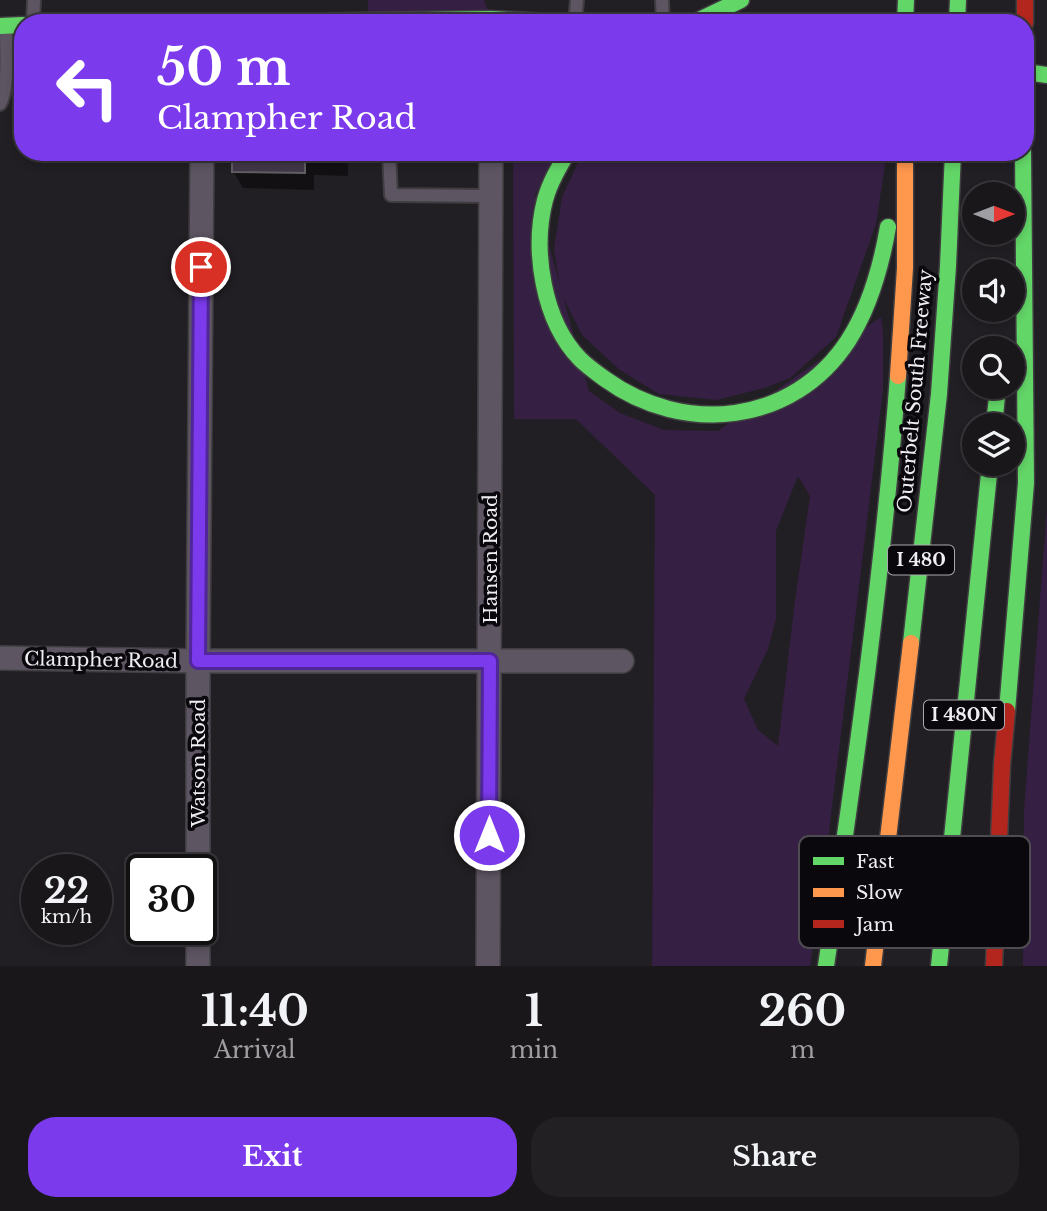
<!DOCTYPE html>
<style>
:root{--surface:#1a171b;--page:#232024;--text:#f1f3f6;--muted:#9f9fa3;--line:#38363a;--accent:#7c3aed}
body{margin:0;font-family:"Libre Baskerville",serif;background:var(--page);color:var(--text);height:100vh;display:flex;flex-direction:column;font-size:26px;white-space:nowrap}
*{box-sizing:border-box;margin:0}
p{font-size:23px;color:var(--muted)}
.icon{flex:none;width:38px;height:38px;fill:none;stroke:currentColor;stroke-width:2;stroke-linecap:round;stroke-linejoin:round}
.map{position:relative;height:966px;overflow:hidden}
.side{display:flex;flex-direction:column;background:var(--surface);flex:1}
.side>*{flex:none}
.guide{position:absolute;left:14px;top:14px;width:1020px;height:147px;border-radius:28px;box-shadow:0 4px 10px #0003,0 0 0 2px var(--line);background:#7c3aed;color:#fff;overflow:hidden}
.needle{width:46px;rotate:90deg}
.buttons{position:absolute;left:962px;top:182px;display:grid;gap:14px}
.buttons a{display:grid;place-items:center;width:63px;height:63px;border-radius:50%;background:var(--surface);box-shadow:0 4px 10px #0003,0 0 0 2px var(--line);font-size:35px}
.speed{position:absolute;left:21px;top:854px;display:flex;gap:14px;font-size:35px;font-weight:700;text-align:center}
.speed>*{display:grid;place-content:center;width:91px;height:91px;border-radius:50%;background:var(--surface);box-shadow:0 4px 10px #0003,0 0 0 2px var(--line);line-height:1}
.speed small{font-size:18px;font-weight:400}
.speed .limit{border:4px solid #111;border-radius:10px;background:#fff;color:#111}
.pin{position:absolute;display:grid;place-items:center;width:60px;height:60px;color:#fff;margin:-30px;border:4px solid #fff;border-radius:50%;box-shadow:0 2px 7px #0007}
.me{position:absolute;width:77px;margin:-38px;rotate:0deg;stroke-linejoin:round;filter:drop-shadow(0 0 5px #0008)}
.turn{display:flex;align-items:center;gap:24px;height:147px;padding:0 28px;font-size:32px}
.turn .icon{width:91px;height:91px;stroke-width:2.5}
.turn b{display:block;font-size:49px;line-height:60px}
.eta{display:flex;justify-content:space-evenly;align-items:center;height:119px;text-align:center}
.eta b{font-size:42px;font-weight:800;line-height:49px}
.cta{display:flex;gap:14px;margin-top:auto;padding:14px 28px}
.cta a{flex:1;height:80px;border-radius:28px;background:var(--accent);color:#fff;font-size:28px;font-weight:800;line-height:80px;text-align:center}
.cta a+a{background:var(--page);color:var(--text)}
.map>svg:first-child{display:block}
.green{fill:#351f43;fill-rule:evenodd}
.shadow{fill:#0007}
.building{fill:#423848;stroke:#625f64;stroke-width:2}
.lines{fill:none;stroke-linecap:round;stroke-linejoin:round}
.lane-casing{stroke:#3f3d40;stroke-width:16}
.street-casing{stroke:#3f3d40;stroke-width:26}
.fast-casing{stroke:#3f3d40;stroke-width:19}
.slow-casing{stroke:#3f3d40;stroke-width:19}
.jam-casing{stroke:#3f3d40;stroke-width:19}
.lane{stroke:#5d5562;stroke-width:12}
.street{stroke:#5d5562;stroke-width:23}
.fast{stroke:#63d668;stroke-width:16}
.slow{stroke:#ff974d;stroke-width:16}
.jam{stroke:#b3261e;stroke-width:16}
.route-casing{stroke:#51269a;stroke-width:18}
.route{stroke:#7c3aed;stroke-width:12}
.labels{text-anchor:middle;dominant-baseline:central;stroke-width:7;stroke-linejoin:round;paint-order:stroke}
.shield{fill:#0a080c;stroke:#aaa8ad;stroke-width:2}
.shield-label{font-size:18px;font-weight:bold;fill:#efecf2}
.street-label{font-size:19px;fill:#efecf2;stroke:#0a080c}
.key{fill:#0a080c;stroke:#4f4c51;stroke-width:2}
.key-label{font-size:19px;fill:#efecf2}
</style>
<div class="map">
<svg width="1047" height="966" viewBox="0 0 1047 966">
<rect width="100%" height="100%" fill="#221f24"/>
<g class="green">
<path d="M368 0H484L491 19 368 21Z"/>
<path d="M513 152H560L535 194 589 391 620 413 664 430 718 431 881 317 883 332V390L821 897 810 966H652L655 495 576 419H514ZM798 476 810 496 794 608 778 746 758 730 744 699 768 649 776 619V531Z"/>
<path d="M583 152H887L876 224 836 337 790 378 764 388 717 400 659 394 620 370 582 335 561 293 554 249 562 197Z"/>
<path d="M1047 507V966H1023L1024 810Z"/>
</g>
<path class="shadow" d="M234 152H348V176L314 175V190L243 188 233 171Z"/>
<path class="building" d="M232 152H339V160L305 159V173L232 172Z"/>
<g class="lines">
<g class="lane-casing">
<g id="lane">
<path d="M662 0 663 23"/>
<path d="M33 23 34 0"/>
<path d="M575 23 577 0"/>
<path d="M0 104C9 89 6 48 6 29"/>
<path d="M117 152V153"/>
<path d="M389 152 391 195 491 196"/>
</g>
</g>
<g class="street-casing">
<g id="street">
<path d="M0 658 198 661H622"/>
<path d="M198 870V661L202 152"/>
<path d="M198 929V966"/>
<path d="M488 966 491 152"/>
</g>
</g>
<g class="fast-casing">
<g id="fast">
<path d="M224 23 491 19 569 23"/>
<path d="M693 23 741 0"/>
<path d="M905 23 906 0"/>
<path d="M957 23 958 0"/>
<path d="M0 26 23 25"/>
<path d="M1026 72 1047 75"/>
<path d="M568 152C559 167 550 182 545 200 532 250 543 321 580 359 588 367 597 373 605 379 684 436 793 425 848 341 870 307 881 267 888 227"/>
<path d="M994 425 998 387"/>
<path d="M911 643 939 394 948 266 953 152"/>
<path d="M1007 711 1026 483 1023 152"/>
<path d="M826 966C855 770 883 574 898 376"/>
<path d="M939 966 990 464"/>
</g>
</g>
<g class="slow-casing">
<g id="slow">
<path d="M898 376 905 268V152"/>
<path d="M873 966 911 643"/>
</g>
</g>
<g class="jam-casing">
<g id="jam">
<path d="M1025 0V23"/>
<path d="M994 966 1002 765 1007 711"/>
</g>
</g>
<use href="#lane" class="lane"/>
<use href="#street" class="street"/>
<use href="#fast" class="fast"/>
<use href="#slow" class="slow"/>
<use href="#jam" class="jam"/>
</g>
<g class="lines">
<g class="route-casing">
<path id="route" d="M201 267 198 661H490L489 835"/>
</g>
<use href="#route" class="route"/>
</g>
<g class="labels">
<g class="shield">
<rect x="888" y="545.5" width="66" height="29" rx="5"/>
<rect x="924" y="700.5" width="80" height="29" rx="5"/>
</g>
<g class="shield-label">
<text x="921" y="560">I 480</text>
<text x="964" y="715">I 480N</text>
</g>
<g class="street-label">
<text transform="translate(915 391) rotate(-85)">Outerbelt South Freeway</text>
<text transform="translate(490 559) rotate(-90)">Hansen Road</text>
<text transform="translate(101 660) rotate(1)">Clampher Road</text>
<text transform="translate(198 763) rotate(-90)">Watson Road</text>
</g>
</g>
<rect x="799" y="836" width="231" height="112" rx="10" class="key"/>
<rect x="813" y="857" width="31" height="8" fill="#63d668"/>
<rect x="813" y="888" width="31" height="9" fill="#ff974d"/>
<rect x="813" y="920" width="31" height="8" fill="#b3261e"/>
<g class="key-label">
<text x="856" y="868">Fast</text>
<text x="856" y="899">Slow</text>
<text x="856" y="931">Jam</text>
</g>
</svg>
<div class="buttons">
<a><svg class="needle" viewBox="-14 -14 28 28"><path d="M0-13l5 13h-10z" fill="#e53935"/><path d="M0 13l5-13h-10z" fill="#9f9fa3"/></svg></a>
<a><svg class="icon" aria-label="sound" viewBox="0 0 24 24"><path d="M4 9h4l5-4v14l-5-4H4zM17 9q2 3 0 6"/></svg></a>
<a><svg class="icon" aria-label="search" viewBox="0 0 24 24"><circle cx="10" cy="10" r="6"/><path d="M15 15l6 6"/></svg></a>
<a><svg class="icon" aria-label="layers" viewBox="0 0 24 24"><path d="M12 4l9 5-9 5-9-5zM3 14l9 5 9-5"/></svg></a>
</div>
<div class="speed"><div>22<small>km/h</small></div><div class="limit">30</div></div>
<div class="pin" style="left:201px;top:267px;background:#d93025"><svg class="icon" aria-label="arrive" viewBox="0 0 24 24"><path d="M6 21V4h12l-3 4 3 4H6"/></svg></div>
<svg class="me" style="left:489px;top:835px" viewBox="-20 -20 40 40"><circle r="17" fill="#7c3aed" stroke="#fff" stroke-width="3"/><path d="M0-11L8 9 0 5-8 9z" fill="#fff"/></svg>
<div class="guide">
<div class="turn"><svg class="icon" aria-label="left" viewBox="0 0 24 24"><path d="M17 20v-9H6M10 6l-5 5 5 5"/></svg><div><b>50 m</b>Clampher Road</div></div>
</div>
</div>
<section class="side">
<div class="eta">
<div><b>11:40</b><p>Arrival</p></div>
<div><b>1</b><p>min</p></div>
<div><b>260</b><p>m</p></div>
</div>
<div class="cta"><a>Exit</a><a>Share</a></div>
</section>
